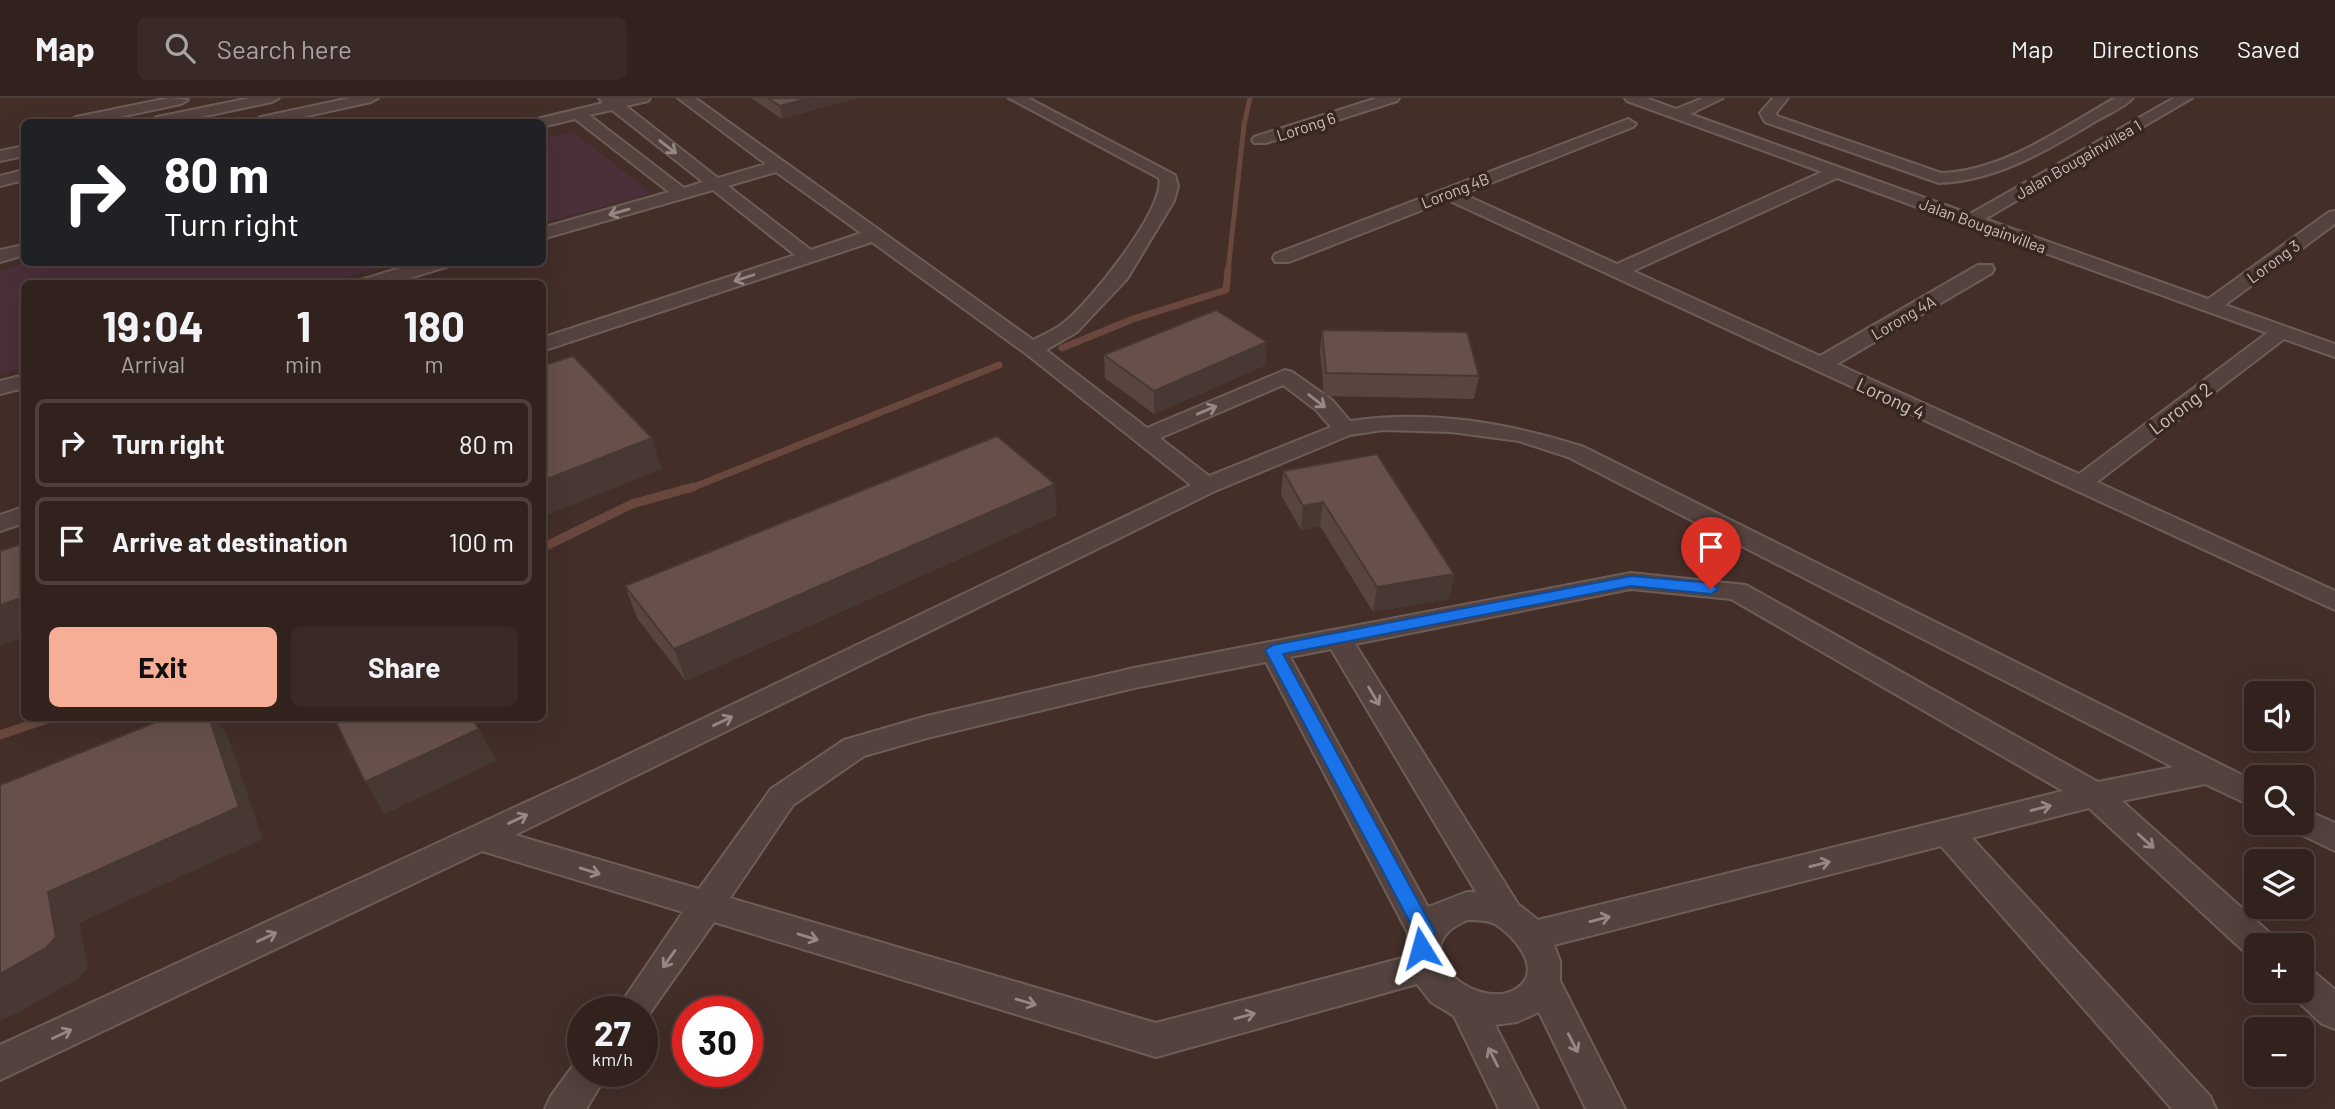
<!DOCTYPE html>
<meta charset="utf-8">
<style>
:root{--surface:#32221e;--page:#3a2a27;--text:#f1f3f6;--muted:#a8a4a4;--line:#4d3f3c;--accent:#f6ae96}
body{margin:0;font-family:Barlow,sans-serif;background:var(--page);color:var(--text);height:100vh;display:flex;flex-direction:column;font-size:26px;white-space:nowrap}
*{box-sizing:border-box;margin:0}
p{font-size:23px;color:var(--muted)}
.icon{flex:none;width:38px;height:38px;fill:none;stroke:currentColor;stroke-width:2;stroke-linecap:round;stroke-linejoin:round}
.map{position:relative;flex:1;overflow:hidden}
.panel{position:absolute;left:21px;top:182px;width:525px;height:441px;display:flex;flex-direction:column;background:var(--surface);border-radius:10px;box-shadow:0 7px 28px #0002,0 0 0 2px var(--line)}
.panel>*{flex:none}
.banner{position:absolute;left:21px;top:21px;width:525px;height:147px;border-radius:10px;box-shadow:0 7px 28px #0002,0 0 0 2px var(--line);background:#202124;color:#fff;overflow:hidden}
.fabs{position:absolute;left:2244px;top:583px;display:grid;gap:14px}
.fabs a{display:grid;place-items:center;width:70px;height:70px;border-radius:10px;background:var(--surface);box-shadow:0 7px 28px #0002,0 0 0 2px var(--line);font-size:35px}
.speed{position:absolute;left:567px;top:898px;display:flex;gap:14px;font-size:35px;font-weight:700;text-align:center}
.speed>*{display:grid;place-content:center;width:91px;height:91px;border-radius:50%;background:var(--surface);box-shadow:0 7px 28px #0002,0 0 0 2px var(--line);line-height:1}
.speed small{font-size:18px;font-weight:400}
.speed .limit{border:10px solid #d22;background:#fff;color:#111}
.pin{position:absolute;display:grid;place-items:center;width:60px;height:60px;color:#fff;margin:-72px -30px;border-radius:50% 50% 50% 0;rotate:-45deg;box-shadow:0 0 7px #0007}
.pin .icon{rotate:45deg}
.me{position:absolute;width:77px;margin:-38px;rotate:352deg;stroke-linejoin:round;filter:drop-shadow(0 0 5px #0008)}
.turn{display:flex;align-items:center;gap:24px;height:147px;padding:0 28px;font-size:32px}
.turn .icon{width:91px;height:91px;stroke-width:2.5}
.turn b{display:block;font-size:49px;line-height:60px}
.eta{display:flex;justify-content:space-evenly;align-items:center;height:119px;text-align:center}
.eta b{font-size:42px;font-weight:700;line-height:49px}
.cta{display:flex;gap:14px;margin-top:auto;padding:14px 28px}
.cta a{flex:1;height:80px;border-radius:10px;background:var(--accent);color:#111;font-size:28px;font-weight:700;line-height:80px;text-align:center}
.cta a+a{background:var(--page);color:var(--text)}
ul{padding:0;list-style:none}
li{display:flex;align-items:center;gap:21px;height:88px;margin:0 14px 10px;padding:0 14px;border:4px solid var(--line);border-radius:10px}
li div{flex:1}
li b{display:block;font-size:26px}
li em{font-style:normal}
header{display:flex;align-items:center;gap:42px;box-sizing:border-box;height:98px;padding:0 35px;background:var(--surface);border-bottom:2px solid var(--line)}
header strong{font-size:33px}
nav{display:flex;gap:38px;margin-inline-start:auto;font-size:24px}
.search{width:490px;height:63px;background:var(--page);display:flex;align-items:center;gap:18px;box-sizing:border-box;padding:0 24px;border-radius:10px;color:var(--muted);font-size:26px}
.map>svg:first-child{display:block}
.green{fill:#4b303a}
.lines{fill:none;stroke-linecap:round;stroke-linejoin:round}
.stream-far2{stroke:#6a473d;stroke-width:5}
.stream-far1{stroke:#6a473d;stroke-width:7}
.stream{stroke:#6a473d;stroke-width:9}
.minor-casing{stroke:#6d5d58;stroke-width:4}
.minor{fill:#53423d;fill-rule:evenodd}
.wall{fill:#594540}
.shaded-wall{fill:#483834}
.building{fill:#67504a;stroke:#483834;stroke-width:2}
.oneway{stroke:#968782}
.route{fill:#1a73e8;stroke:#114b97;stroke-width:2}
.labels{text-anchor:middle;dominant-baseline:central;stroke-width:7;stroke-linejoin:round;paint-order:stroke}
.far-street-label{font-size:16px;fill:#ccbfba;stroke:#382621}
.street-label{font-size:19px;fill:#ccbfba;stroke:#382621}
</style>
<header>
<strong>Map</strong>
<div class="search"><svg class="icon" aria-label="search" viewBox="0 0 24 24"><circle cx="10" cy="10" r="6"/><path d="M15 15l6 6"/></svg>Search here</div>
<nav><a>Map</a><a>Directions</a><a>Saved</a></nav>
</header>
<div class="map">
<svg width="2335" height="1011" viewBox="0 0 2335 1011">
<rect width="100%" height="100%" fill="#432e28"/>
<g class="green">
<path d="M573 34 652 95 543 125V41Z"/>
<path d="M33 164H398V165L323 185 24 186V270L0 276V172Z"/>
</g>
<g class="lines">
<path class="stream-far2" d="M1228 173 1244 27 1250 0"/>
<g class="stream-far1">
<path d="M1062 250 1133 221 1226 192 1228 172"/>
<path d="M689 391 999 267"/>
</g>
<g class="stream">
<path d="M542 450 632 406 693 389"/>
<path d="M0 637 50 620"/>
</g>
<g class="minor-casing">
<g id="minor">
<path d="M169 0 188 2 181 6 96 24H68L76 19Z"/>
<path d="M250 0H279L272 4 177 24H149L157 19Z"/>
<path d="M350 0H378L371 4 280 24H253L261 19Z"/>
<path d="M599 0H650L648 3 626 8 718 80 766 66 678 0H695L1033 242C1042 237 1053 233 1062 226 1087 208 1167 109 1159 80L1009 0H1028L1175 77 1178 88 1174 103 1127 181 1077 234 1046 252 1147 330 1285 272 1292 274 1332 302 1350 323C1430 311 1508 325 1584 349L2256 684V710L2205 686 2122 703 2272 837 2277 847H2256V860L2248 857 2089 710 1972 740 2210 998 2216 1011H2172L1941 748 1554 847 1560 863V883L1625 1011H1586L1539 914 1517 924 1495 927 1538 1011H1499L1454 918 1431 904 1417 886 1156 959 714 824 642 926V914H615L683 814 482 753 0 982V947L598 671 1191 387 1025 255 872 144 542 253V240L795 157 713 92 542 141V130L669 94 575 21 542 29V24H534L537 21 603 5ZM612 12 703 84 684 90 589 17ZM776 74 861 135 811 152 728 88ZM1283 287 1316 312 1331 329 1209 378 1160 340ZM1383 332 1451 334 1519 343 1568 359 2173 669 2098 684 1746 487 1631 475 1134 570 927 618 844 642 771 691 699 791 515 737 1215 393 1350 337ZM1631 491 1731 501 2063 693 1538 822 1518 806 1355 546ZM1331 551 1476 794H1467L1428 809 1290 559ZM1266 564 1408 835 1406 859 1156 925 730 800 793 707 864 658 927 640 1134 590ZM1468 822C1477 822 1487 822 1495 826 1512 836 1541 868 1521 887 1485 921 1394 852 1468 822Z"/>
<path d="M1377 0H1399L1397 3 1266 45H1254L1252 42 1254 39Z"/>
<path d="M1625 0H1646L1676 11 1703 0H1723L1690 16 1970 116 2174 0H2192L1985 121 2208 201 2329 114 2335 113V126L2225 207 2335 246V259L2284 241 2097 384 2335 493V512L1448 102 1289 164H1275L1273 160 1275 156 1628 21 1636 26 1633 29 1463 96 1617 166 1822 74 1627 3ZM1837 80 2267 235 2079 376 1837 266 1992 175 1994 171 1992 167H1978L1820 258 1633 173Z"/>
<path d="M1773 0H1788L1776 15 1777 18 1941 75C2004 73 2061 30 2115 0H2133C2124 10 2108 16 2096 23 2048 52 1997 83 1939 85L1765 24 1760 15Z"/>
<path d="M24 48V58L0 63V53Z"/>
<path d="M24 72V82L0 88V78Z"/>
<path d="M24 147V157L0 164V152Z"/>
<path d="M420 164H451L449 168 390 186H359L361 182Z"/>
<path d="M24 277V290L0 296V283Z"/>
<path d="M24 409V425L0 433V417Z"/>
<path d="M2301 710 2335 725V753L2290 731 2287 724H2301Z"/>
<path d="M2301 869 2313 873 2335 892V931L2322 926 2289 895 2288 892H2301Z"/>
<path d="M583 959V973H609L586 1011H545L551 998 578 961Z"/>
</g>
</g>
<use href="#minor" class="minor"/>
</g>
<g class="wall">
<path d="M751 0H856L782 21Z"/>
<path d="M1322 232 1479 278 1474 301 1324 298 1320 254Z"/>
<path d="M1104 257 1266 267 1154 316 1105 280Z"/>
<path d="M1283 373 1454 476 1449 501 1373 514 1320 428 1301 432 1281 397Z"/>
<path d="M1057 417 686 583 637 520 625 488Z"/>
</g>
<g class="shaded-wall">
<path d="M809 0H856L782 21 780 8Z"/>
<path d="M1267 244 1266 267 1154 316V293Z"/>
<path d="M652 340 662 371 542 419V383Z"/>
<path d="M1055 386 1057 417 686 583 674 551Z"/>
<path d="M1323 404 1320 428 1301 432 1303 408Z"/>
<path d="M1454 476 1449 501 1373 514 1377 489Z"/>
<path d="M24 499V539L0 548V507Z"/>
<path d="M209 620H215L227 636 263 741 79 825 88 870 77 881 20 914 0 923V876L48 794Z"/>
<path d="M479 631 496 663 385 716 365 684Z"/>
</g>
<g class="building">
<path d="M767 0H809L780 8Z"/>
<path d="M1216 212 1267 244 1154 293 1104 257Z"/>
<path d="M1322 232 1467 234 1479 278 1326 275Z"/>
<path d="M573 258 652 340 542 383V268Z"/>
<path d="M997 338 1055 386 674 551 625 488Z"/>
<path d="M1377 356 1454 476 1377 489 1323 404 1303 408 1283 373Z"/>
<path d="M24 445V499L0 507V453Z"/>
<path d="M166 620H209L239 709 48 794 56 839 46 850 0 876V687Z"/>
<path d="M334 620H472L479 631 365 684Z"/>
</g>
<defs><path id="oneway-shaft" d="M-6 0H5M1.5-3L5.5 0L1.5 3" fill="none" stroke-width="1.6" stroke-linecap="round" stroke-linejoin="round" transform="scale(1.75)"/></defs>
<g class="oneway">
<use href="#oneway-shaft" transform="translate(668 49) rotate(38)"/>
<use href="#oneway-shaft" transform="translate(619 114) rotate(164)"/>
<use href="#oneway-shaft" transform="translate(744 180) rotate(162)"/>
<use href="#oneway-shaft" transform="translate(1317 303) rotate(38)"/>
<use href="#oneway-shaft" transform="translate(1207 312) rotate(-23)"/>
<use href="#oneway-shaft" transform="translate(1374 598) rotate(59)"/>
<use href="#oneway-shaft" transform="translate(723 623) rotate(-26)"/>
<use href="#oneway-shaft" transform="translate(2041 710) rotate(-14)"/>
<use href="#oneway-shaft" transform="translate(518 721) rotate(-25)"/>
<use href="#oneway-shaft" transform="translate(2146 743) rotate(42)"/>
<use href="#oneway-shaft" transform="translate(1820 766) rotate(-14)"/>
<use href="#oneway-shaft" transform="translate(590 773) rotate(17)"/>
<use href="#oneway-shaft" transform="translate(1600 821) rotate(-14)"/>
<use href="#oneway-shaft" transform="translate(267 839) rotate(-25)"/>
<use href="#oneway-shaft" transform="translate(808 839) rotate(17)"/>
<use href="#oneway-shaft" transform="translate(669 861) rotate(125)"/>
<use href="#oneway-shaft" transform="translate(1026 904) rotate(16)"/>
<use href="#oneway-shaft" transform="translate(1245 918) rotate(-15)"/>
<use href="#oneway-shaft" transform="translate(62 936) rotate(-25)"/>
<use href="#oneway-shaft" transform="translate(1573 945) rotate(63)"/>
<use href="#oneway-shaft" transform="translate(1493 959) rotate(-117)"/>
</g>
<path class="route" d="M1631 478 1711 485 1718 491 1711 496 1631 488 1283 556 1435 834 1429 857 1421 859 1414 857 1411 850 1415 834 1265 552 1273 547Z"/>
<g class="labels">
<g class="far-street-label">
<text transform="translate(1306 28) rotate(-18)">Lorong 6</text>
<text transform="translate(2078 61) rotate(-30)">Jalan Bougainvillea 1</text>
<text transform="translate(1455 92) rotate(-21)">Lorong 4B</text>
<text transform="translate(1983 127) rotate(20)">Jalan Bougainvillea</text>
<text transform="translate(2273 163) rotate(-36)">Lorong 3</text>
<text transform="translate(1903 219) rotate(-30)">Lorong 4A</text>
</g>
<g class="street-label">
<text transform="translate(1891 300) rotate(25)">Lorong 4</text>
<text transform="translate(2180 310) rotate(-37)">Lorong 2</text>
</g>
</g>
</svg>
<div class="fabs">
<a><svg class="icon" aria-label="sound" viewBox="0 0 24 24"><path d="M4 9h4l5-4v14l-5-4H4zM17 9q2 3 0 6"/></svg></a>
<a><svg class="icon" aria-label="search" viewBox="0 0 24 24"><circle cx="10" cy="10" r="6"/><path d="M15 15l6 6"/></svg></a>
<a><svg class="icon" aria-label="layers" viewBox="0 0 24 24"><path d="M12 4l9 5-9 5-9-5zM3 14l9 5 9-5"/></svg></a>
<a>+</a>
<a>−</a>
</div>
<div class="speed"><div>27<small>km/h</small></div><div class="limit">30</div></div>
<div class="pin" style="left:1711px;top:491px;background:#d93025"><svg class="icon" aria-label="arrive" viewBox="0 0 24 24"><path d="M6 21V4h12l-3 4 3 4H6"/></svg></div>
<svg class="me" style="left:1421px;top:850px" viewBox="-20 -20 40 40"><path d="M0-17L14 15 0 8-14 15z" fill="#1a73e8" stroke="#fff" stroke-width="4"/></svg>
<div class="banner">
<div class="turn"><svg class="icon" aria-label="right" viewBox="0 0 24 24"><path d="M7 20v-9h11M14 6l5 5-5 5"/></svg><div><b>80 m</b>Turn right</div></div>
</div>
<section class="panel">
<div class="eta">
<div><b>19:04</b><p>Arrival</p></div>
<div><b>1</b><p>min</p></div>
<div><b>180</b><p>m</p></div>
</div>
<ul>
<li><svg class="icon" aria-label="right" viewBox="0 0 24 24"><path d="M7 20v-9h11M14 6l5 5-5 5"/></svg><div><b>Turn right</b></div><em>80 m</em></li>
<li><svg class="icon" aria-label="arrive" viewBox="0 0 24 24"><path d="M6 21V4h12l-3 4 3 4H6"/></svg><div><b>Arrive at destination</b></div><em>100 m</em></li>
</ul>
<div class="cta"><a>Exit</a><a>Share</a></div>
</section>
</div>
